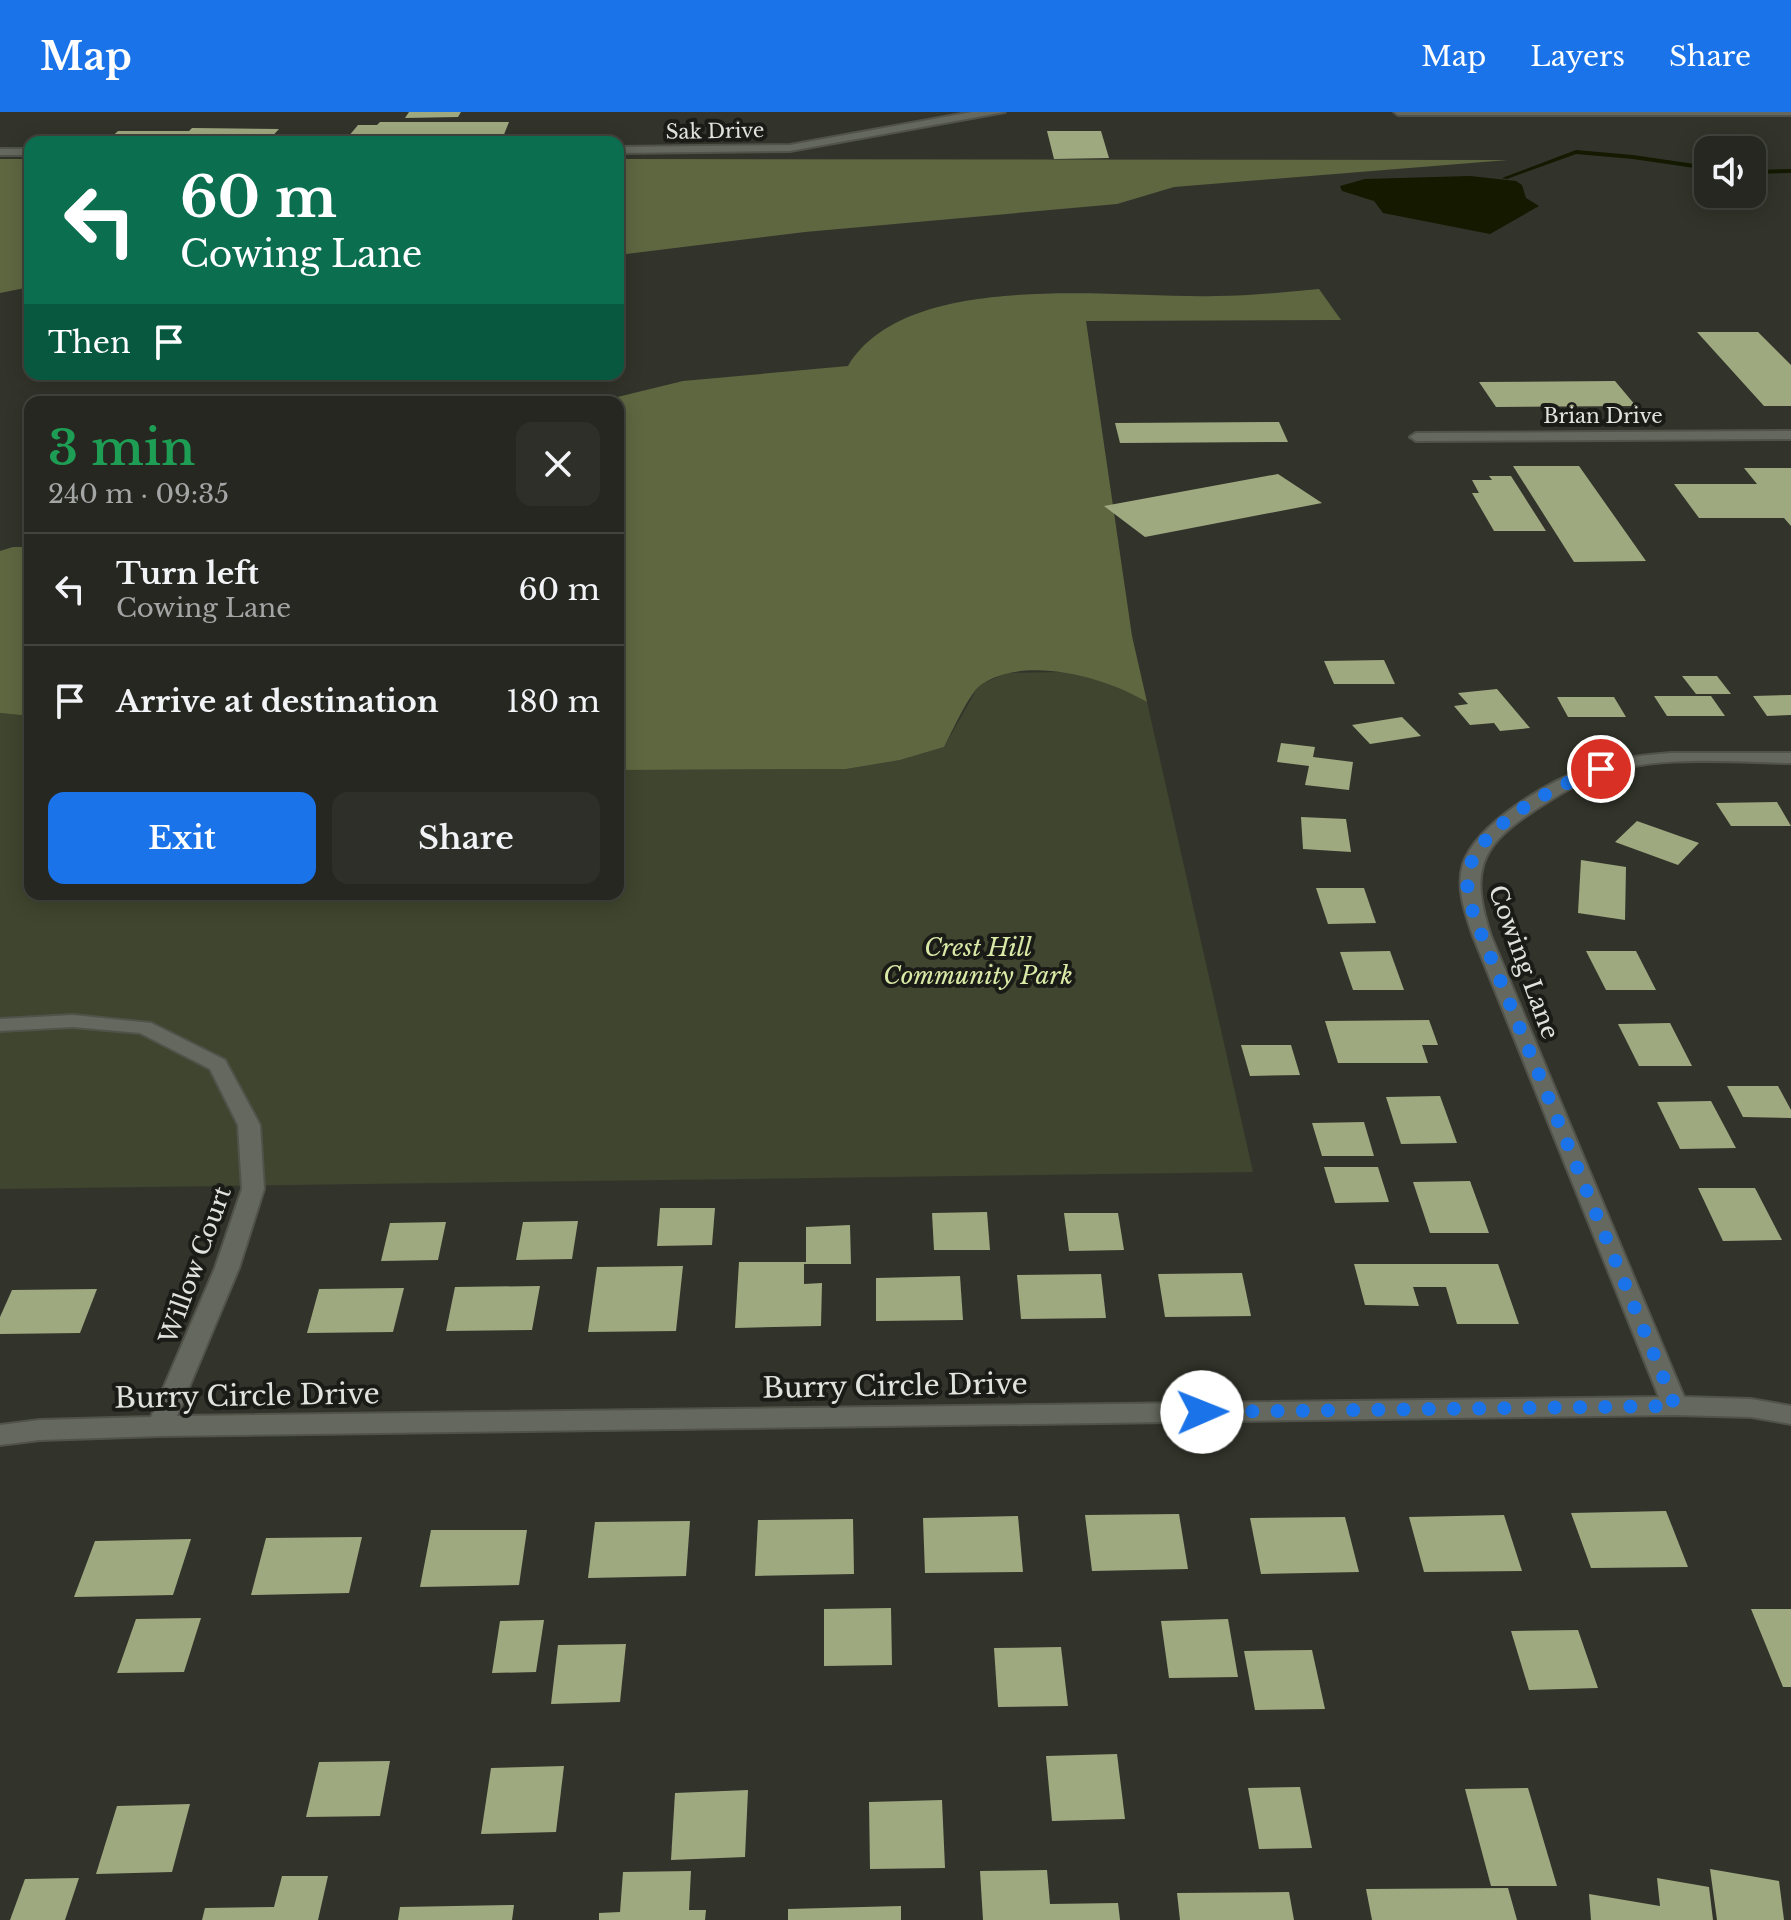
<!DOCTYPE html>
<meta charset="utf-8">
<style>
:root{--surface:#262720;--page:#2e2f29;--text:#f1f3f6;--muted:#a4a5a5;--line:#42443e;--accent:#1a73e8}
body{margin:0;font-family:"Libre Baskerville",serif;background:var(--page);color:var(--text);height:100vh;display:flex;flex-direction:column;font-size:30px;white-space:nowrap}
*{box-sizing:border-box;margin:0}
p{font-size:26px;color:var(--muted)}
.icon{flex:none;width:44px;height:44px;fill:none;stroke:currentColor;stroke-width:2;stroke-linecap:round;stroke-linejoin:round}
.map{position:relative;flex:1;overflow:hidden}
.side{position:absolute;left:24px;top:284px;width:600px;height:504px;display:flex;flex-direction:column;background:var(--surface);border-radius:16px;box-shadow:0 4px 20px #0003,0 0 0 2px var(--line)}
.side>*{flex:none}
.hud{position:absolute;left:24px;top:24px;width:600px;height:244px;border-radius:16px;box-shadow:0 4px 20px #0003,0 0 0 2px var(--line);background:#0b6e4f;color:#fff;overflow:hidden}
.controls{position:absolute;left:1694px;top:24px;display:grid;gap:16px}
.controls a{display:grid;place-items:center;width:72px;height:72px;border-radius:16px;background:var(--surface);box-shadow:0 4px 20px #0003,0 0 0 2px var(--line);font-size:40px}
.pin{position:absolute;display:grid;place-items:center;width:68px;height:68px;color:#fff;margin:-34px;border:4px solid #fff;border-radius:50%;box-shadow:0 2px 8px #0007}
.me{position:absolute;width:88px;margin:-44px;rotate:89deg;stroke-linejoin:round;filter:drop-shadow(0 0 6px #0008)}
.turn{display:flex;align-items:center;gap:28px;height:168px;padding:0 24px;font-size:36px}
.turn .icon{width:104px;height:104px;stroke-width:2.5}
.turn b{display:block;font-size:56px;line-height:68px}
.then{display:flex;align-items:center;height:76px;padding:0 24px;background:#0003;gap:16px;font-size:30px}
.round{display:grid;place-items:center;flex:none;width:84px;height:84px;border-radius:16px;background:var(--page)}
.head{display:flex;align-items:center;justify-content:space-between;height:136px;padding:0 24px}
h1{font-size:48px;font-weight:600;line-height:60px;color:#1e9e55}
.primary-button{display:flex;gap:16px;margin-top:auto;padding:16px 24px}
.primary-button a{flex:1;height:92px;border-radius:16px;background:var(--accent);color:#fff;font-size:32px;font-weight:600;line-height:92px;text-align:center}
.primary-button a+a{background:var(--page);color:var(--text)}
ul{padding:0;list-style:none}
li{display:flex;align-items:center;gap:24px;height:112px;padding:0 24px;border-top:2px solid var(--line)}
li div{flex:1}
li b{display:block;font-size:30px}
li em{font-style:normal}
header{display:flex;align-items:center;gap:48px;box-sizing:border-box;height:112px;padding:0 40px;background:var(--accent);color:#fff}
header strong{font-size:38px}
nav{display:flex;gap:44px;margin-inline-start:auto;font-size:28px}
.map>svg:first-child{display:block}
.green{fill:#3f452e}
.forest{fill:#5f6741}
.water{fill:#141900}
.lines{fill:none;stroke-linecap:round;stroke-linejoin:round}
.stream{fill:#141900;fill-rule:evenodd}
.building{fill:#9fa980}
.minor-casing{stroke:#51534b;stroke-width:4}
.minor{fill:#65685e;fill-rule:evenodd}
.route{stroke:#1a73e8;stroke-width:14;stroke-dasharray:0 25.2}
.labels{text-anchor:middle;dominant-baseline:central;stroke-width:8;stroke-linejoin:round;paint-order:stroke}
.far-street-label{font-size:20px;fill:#e0e2dc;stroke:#1a1b17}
.park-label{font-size:24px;font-style:italic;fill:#d9e9a6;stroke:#1a1b17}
.street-label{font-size:24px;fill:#e0e2dc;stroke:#1a1b17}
.near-street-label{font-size:28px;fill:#e0e2dc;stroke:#1a1b17}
</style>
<header>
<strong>Map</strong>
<nav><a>Map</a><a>Layers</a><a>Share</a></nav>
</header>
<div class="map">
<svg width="1791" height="1808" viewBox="0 0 1791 1808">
<rect width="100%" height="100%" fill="#32342b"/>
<path class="green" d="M1068 560 1118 573 1147 590 1253 1060 0 1077V601L30 604V782H618V658L846 657 900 648 944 635 979 573 1007 561Z"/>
<g class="forest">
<path d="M0 47H30V175L0 181Z"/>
<path d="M618 47 1508 48 1174 75 1117 92 805 120 618 143Z"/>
<path d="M1319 177 1341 208 1086 209 1132 524 1147 590C1105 565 1027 543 982 572 970 579 952 620 944 635L900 648 846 657 618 658V290H597L683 269 848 254C907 155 1117 187 1216 184 1250 184 1285 180 1319 177Z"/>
<path d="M13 435H30V604L0 601V439Z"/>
</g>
<path class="water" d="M1470 64 1516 69 1522 73 1526 86 1539 94 1490 122 1383 101 1374 89 1342 79 1340 74 1365 67Z"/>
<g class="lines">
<g class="stream">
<path d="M1576 38 1633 43 1708 54V58L1633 47 1576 42 1507 67 1502 66Z"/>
<path d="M1791 57V61L1752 62V58Z"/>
</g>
</g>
<g class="building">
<path d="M409 0H461L458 5 405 6Z"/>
<path d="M380 10H509L503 25H348L358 13H377Z"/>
<path d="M192 16 279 17 267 30H106L118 19H189Z"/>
<path d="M1047 19H1101L1109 46 1054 47Z"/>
<path d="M1697 220H1758L1791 253V294H1764Z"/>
<path d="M1615 269 1636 294 1496 295 1479 270Z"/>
<path d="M1279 310 1288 330 1120 331 1115 311Z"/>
<path d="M1513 354H1579L1646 449 1574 450Z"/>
<path d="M1744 356H1791V414L1784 406H1699L1674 372H1757Z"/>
<path d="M1278 362 1322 391 1145 425 1104 394Z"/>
<path d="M1489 364H1511L1546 419H1494L1472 381H1479L1472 368H1492Z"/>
<path d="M1384 548 1395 572H1334L1324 549Z"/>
<path d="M1682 564H1717L1731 582H1696Z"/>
<path d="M1497 577 1530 616 1500 619 1494 611 1470 613 1454 594 1468 592 1458 581Z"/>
<path d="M1791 583V603L1767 604 1753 584Z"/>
<path d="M1654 584H1711L1725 604H1667Z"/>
<path d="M1557 585H1614L1626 605H1568Z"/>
<path d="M1402 605 1421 624 1370 632 1352 613Z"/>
<path d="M1281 631 1315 635 1313 645 1353 650 1349 678 1305 673 1309 654 1277 650Z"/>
<path d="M1777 690 1791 714H1731L1716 691Z"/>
<path d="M1301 705 1346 707 1351 740 1303 737Z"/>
<path d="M1637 709 1699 731 1678 753 1615 730Z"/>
<path d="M1581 748 1626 755 1625 808 1578 801Z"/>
<path d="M1316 776H1364L1376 811 1328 812Z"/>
<path d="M1390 839 1404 878H1353L1340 840Z"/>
<path d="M1586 839H1636L1656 878H1606Z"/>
<path d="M1429 908 1438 933H1422L1428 951H1338L1325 909Z"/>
<path d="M1670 911 1692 954H1639L1618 912Z"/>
<path d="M1241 933H1291L1300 963 1250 964Z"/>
<path d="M1727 974H1778L1791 998V1006L1743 1005Z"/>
<path d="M1440 984 1457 1031 1401 1032 1386 985Z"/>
<path d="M1711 989 1736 1036 1680 1037 1657 990Z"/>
<path d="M1364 1010 1374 1044H1322L1312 1011Z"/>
<path d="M1324 1055H1378L1389 1090 1335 1091Z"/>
<path d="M1470 1069 1489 1121H1430L1413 1070Z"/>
<path d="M1698 1076H1755L1782 1128 1723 1129Z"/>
<path d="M660 1096H715L712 1133 657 1134Z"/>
<path d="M987 1100 990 1138H934L932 1101Z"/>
<path d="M1064 1101H1118L1124 1138 1069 1139Z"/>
<path d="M578 1109 572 1147 516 1148 523 1110Z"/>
<path d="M446 1110 438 1148 381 1149 390 1111Z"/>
<path d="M850 1113 851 1152H804V1172L822 1171 821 1214 735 1216 739 1150H806V1115Z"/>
<path d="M1354 1152H1498L1519 1212H1457L1446 1175H1413L1419 1194 1365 1193Z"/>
<path d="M683 1154 676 1219 588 1220 597 1155Z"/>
<path d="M1242 1161 1251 1204 1165 1205 1158 1162Z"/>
<path d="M1101 1162 1106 1206 1021 1207 1017 1163Z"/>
<path d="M960 1164 963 1208 876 1209V1166Z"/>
<path d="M540 1174 532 1218 446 1219 455 1175Z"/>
<path d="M404 1176 393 1220 307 1221 319 1177Z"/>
<path d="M97 1177 80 1221 0 1222V1205L12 1178Z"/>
<path d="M1666 1399 1688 1455 1591 1456 1571 1401Z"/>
<path d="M1179 1402 1188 1457 1092 1459 1085 1403Z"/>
<path d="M1504 1403 1522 1459 1424 1460 1409 1405Z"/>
<path d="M1018 1404 1023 1460 925 1461 923 1406Z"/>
<path d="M1345 1405 1359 1460 1261 1462 1250 1406Z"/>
<path d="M853 1407 854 1462 755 1464 758 1408Z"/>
<path d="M690 1409 686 1464 588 1466 595 1410Z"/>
<path d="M431 1418H527L519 1473 420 1475Z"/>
<path d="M362 1425 349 1481 251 1483 266 1426Z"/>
<path d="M191 1427 173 1483 74 1485 95 1429Z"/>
<path d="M891 1496 892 1553 824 1554V1497Z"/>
<path d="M1751 1497H1791V1575H1783Z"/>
<path d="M201 1506 184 1560 117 1561 136 1507Z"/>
<path d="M1228 1507 1238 1565 1169 1566 1161 1509Z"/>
<path d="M544 1508 536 1560 492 1561 500 1509Z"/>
<path d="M1578 1518 1598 1576 1529 1578 1511 1519Z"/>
<path d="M626 1532 620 1590 551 1592 558 1533Z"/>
<path d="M1061 1535 1068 1594 998 1595 994 1536Z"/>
<path d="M1312 1538 1325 1597 1255 1598 1244 1539Z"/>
<path d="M1117 1642 1125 1707 1052 1709 1046 1644Z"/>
<path d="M390 1649 380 1704 306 1705 319 1650Z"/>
<path d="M564 1654 556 1720 481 1722 491 1656Z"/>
<path d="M1300 1675 1312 1736 1259 1737 1248 1676Z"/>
<path d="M1528 1676 1557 1774H1491L1465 1677Z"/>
<path d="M748 1678 745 1745 671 1748 675 1681Z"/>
<path d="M942 1688 945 1756 870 1757 869 1690Z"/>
<path d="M190 1692 172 1760 96 1762 117 1694Z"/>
<path d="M1710 1757 1779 1769 1784 1808H1717Z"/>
<path d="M1047 1758 1050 1792 1118 1791 1120 1808H983L980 1759Z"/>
<path d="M691 1759 689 1798H706L705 1808H599V1801L620 1800 623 1760Z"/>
<path d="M282 1764H328L318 1808H202L205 1796 274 1795Z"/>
<path d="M79 1766 65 1808H10L25 1767Z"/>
<path d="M1657 1766 1709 1775 1713 1808H1591L1589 1782 1660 1794Z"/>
<path d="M1508 1776 1517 1808H1372L1366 1777Z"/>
<path d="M1289 1780 1294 1808H1180L1177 1781Z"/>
<path d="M514 1793 512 1808H398L400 1795Z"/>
<path d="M901 1794V1808H788V1797Z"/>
</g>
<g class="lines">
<g class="minor-casing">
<g id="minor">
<path d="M972 0H1005L790 39 618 41V35L790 33Z"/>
<path d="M1394 0H1791V3H1398Z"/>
<rect x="0" y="37" width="30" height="6"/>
<path d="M1791 319V327L1416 329 1410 325 1416 321Z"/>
<path d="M1671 641H1791V651C1728 650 1656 642 1596 664 1573 673 1552 687 1532 700 1477 736 1471 763 1491 824L1684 1285 1751 1287 1791 1294V1312L1751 1305 1675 1303 160 1324 40 1328 0 1333V1313L40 1308 151 1305 215 1156 242 1077 238 1013 210 957 140 921 73 915 0 919V907L73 903 151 911 225 948 260 1013 264 1077 239 1156 177 1304 1659 1285 1473 824C1465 801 1456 776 1463 752 1477 711 1548 670 1587 656 1614 647 1643 643 1671 641Z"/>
</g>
</g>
<use href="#minor" class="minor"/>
</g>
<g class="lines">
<path class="route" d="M1202 1300 1675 1294 1482 824C1474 803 1463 779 1469 757 1482 711 1559 672 1601 657"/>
</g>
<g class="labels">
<g class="far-street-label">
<text transform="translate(715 19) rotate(-1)">Sak Drive</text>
<text x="1603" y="304">Brian Drive</text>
</g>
<g class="park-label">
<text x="978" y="835">Crest Hill<tspan x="978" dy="28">Community Park</tspan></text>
</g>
<g class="street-label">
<text transform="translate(1524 850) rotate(70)">Cowing Lane</text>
<text transform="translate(195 1153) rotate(-70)">Willow Court</text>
</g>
<g class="near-street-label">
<text transform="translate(895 1274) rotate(-1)">Burry Circle Drive</text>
<text transform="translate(247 1284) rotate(-1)">Burry Circle Drive</text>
</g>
</g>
</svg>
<div class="controls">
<a><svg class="icon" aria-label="sound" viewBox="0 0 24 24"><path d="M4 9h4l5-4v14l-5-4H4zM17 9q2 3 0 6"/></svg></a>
</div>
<div class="pin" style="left:1601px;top:657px;background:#d93025"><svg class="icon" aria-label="arrive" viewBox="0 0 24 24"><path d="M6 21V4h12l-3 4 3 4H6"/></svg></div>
<svg class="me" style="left:1202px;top:1300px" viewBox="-20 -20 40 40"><circle r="19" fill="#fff"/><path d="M0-13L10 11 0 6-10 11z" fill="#1a73e8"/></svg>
<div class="hud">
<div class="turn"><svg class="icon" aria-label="left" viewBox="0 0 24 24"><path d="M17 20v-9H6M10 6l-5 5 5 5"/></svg><div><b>60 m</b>Cowing Lane</div></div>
<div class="then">Then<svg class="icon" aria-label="arrive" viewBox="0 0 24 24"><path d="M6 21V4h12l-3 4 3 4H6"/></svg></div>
</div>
<section class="side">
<div class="head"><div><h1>3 min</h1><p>240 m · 09:35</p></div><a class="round"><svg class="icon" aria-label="close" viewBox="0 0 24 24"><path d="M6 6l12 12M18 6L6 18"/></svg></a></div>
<ul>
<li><svg class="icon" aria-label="left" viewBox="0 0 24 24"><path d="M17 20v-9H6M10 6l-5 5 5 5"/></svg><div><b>Turn left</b><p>Cowing Lane</p></div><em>60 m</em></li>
<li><svg class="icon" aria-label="arrive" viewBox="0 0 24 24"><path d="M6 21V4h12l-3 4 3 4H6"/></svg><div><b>Arrive at destination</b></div><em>180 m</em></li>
</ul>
<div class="primary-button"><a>Exit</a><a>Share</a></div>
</section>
</div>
